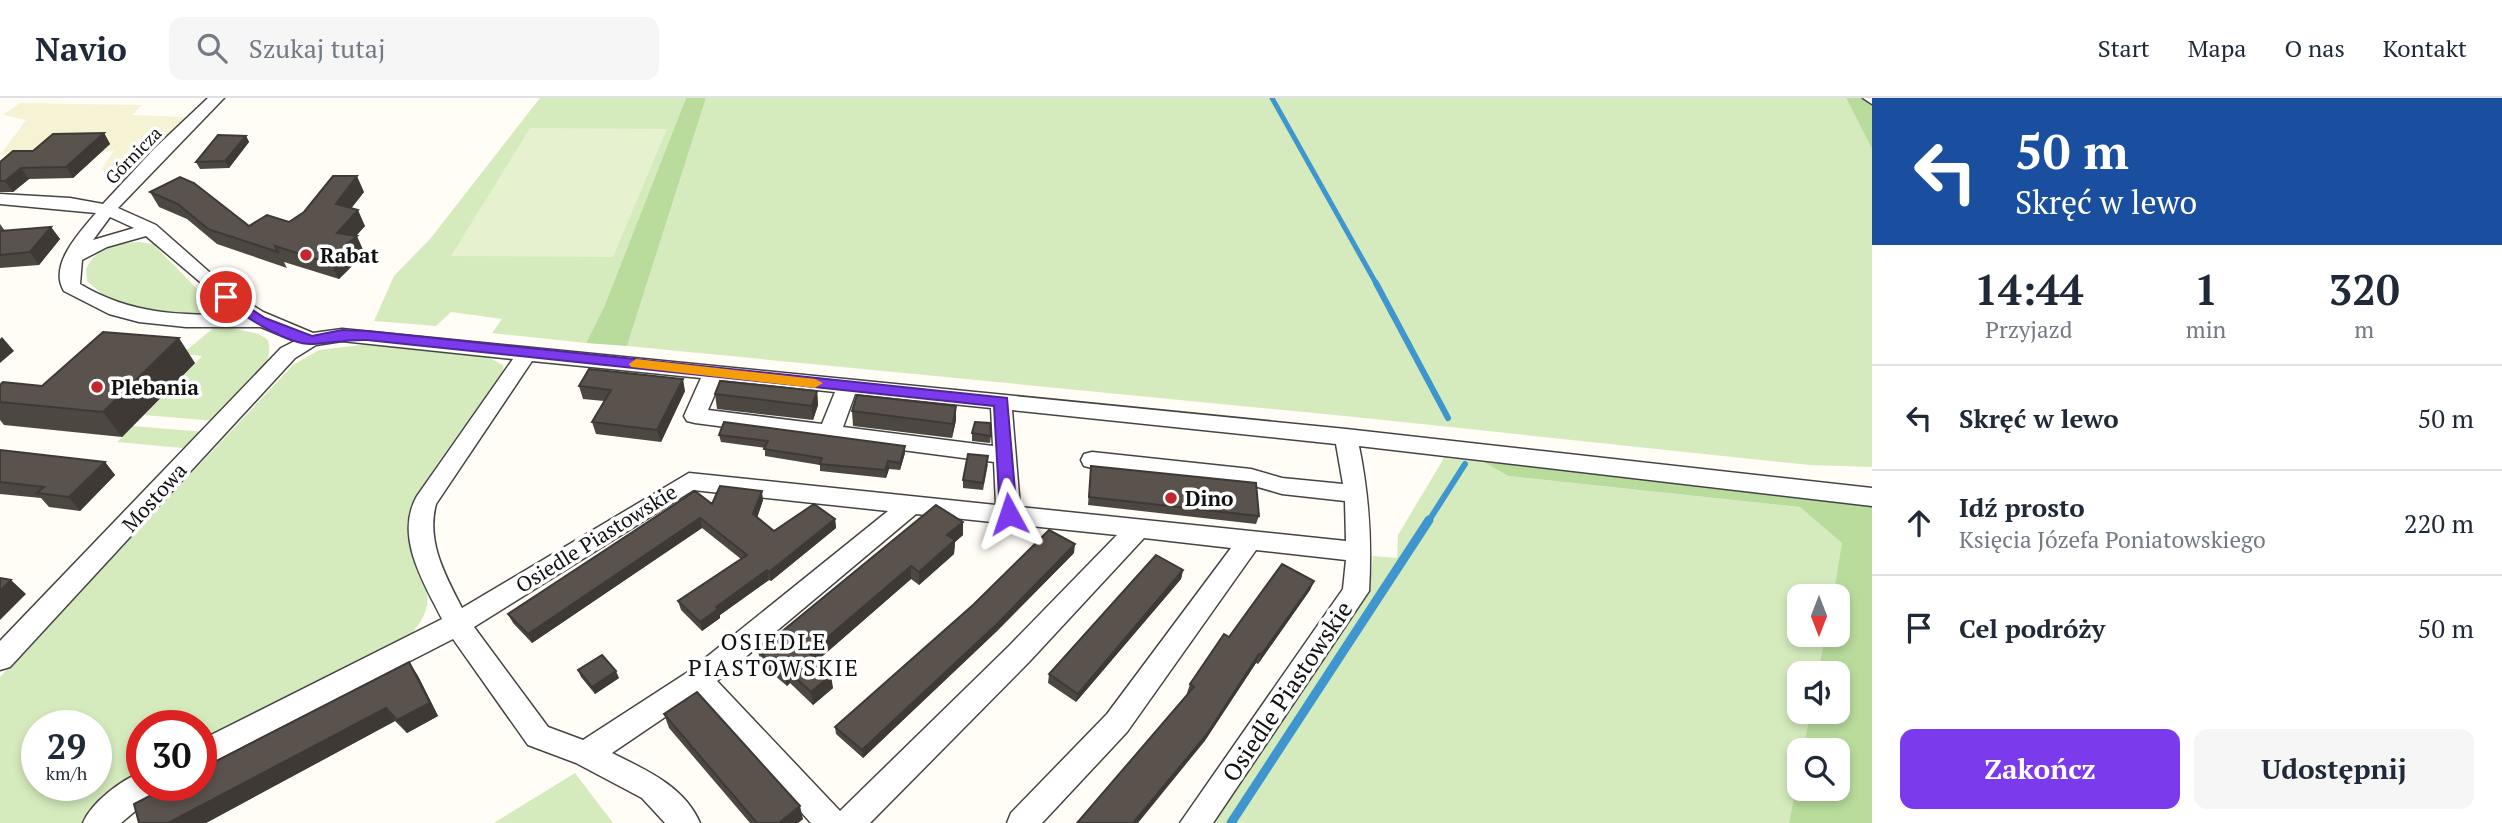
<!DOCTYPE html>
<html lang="pl">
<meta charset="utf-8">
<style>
:root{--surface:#fff;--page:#f6f6f7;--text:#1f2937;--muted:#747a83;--line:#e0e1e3;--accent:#7c3aed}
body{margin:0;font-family:"PT Serif",serif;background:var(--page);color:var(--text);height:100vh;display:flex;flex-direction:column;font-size:26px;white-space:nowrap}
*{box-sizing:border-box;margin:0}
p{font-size:23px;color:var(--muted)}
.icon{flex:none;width:38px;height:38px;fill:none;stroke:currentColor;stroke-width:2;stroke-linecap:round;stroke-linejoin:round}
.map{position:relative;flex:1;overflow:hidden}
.details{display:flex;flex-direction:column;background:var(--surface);width:630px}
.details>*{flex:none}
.top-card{background:#1a4fa0;color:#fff;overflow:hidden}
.needle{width:46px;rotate:180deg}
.controls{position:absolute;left:1787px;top:486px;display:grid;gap:14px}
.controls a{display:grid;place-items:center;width:63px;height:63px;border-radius:14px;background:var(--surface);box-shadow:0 4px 10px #0003;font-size:35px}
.speed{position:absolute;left:21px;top:612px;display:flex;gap:14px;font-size:35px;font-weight:700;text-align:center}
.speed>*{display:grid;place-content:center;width:91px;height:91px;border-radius:50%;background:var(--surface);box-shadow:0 4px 10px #0003;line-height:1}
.speed small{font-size:18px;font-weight:400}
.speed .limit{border:10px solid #d22;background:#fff;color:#111}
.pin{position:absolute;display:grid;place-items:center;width:60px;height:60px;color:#fff;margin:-30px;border:4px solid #fff;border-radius:50%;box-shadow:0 2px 7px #0007}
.me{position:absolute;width:77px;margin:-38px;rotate:355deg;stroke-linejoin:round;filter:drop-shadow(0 0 5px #0008)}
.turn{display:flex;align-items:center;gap:24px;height:147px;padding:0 28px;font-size:32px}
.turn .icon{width:91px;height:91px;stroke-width:2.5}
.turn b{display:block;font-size:49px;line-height:60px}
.eta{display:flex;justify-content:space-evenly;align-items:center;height:119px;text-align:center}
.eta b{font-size:42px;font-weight:600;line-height:49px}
.button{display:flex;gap:14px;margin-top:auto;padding:14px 28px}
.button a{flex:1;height:80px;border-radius:14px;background:var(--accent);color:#fff;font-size:28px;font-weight:600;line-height:80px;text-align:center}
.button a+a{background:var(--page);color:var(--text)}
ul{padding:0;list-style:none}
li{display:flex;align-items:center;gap:21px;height:105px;padding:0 28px;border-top:2px solid var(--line)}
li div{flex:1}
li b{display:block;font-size:26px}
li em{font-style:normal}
header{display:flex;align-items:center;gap:42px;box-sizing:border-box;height:98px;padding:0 35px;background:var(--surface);border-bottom:2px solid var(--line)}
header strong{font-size:33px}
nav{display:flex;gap:38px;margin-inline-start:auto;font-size:24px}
.search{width:490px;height:63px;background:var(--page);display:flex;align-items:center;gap:18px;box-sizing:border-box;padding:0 24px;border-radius:14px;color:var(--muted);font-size:26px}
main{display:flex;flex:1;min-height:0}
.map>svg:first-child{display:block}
.farmland{fill:#f6f3d4}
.green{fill:#d5ebbd;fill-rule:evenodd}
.forest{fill:#b9dc9c}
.pitch{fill:#e6f2cf}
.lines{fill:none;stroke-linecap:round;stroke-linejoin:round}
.stream-far2{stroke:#3f96cf;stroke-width:5}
.stream-far1{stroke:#3f96cf;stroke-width:6}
.stream{stroke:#3f96cf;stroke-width:9}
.minor-casing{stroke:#444;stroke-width:3}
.minor{fill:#fff;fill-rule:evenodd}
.wall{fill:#4d4742}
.shaded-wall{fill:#3f3936}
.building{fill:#5a524d;stroke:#3f3936;stroke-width:2}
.route{fill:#7c3aed;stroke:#51269a;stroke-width:2}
.slow{fill:#f59e0b}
.poi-dot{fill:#c4262e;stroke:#fff;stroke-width:2.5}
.labels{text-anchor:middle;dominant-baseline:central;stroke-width:7;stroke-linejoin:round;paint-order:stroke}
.far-street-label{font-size:18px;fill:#111;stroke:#fff}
.poi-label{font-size:21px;font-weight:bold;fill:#111;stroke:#fff;text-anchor:start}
.street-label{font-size:21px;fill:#111;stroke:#fff}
.neighbourhood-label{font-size:23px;letter-spacing:2px;fill:#111;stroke:#fff}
.near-street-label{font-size:24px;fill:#111;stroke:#fff}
</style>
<header>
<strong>Navio</strong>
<div class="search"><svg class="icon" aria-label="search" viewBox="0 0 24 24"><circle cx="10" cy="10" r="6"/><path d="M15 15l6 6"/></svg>Szukaj tutaj</div>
<nav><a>Start</a><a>Mapa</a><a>O nas</a><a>Kontakt</a></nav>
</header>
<main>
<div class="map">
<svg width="1872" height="725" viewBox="0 0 1872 725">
<rect width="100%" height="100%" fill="#fffdf5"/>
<path class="farmland" d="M20 5 142 7 132 17 186 19 137 71 101 72 114 53 0 57 26 22 3 17Z"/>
<g class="green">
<path d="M540 0H686L604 209 586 245 492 235 502 221 451 214 436 228 374 223 394 178 430 141Z"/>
<path d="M706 0H1846L1872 51V369L1809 367 1345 318 627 248Z"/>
<path d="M139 144 153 146 217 211 215 214C195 224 128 212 108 200 101 196 94 189 87 183L86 171C96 149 117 145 139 144Z"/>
<path d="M217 227 259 236 268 242C277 274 235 302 215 323L144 317 202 258 182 256Z"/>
<path d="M369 246 486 258 503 267 504 275C484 303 409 396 408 425 405 482 458 491 401 547L201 648V628H142V678L117 691 82 725H0V579L293 267 319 252ZM37 628H96V688H37Z"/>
<path d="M133 328 205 334 191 347 182 350 117 344Z"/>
<path d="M1444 360 1482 363 1508 378 1800 409 1843 445 1833 499H1799V537H1825L1818 576H1799V614H1810L1803 653H1799V672L1789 725H1211L1370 489 1373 458 1397 460 1398 437Z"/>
<path d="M575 675 613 725H494Z"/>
</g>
<g class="forest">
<path d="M686 0H706L627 248 586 245 604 209Z"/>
<path d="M1846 0H1872V51Z"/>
<path d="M1482 363 1872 402V725H1789L1799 672V691H1838V653H1803L1810 614H1838V576H1818L1825 537H1838V499H1833L1842 445 1800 409 1508 378Z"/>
</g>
<path class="pitch" d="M530 30 667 31 613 159 451 158Z"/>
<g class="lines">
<path class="stream-far2" d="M1272 0 1377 187"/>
<g class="stream-far1">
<path d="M1376 185 1448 320"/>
<path d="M1428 424 1465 366"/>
</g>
<path class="stream" d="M1231 725 1429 422"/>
<g class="minor-casing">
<g id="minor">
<path d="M208 0H224L118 110 156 127 233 195 263 214 313 235 342 231 1346 331 1872 390V408L1359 348C1369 397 1372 443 1369 493L1213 725H1180L1343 491 1346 462 1256 452 1127 634 1042 725H1007L1011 715 1107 616 1231 450 1144 440 1029 564 870 725H811L696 598 612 655C646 672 684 688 700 725H665L642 700 576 665 528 647 453 541 201 670V642L442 521C424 485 394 438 417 398L513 261 342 243 316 247 295 260 10 569 0 572V543L281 250 295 243 261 229H186L139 224 109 216 64 193C48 167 80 134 96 115L0 106V96L70 100 103 106 154 51ZM110 119 134 130 93 142ZM146 138 239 217C181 217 131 217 80 186L82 162 107 149ZM532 263 701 280 684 318 687 323 695 325 994 364 996 407 689 375 462 510C445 477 426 443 436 406ZM721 282 835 294 822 326 708 312ZM855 296 991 310 993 348 843 329ZM1012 312 1336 346 1343 386 1282 380 1251 371 1092 354 1084 356 1081 362 1084 368 1092 370 1251 387 1282 396 1345 403 1346 443 1020 409ZM693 392 888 413 688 574 583 642 548 629 474 529ZM916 416 1117 437 1009 548 840 713 717 583Z"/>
<path d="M1863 0H1872V6Z"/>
<path d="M142 674V688H157L153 698 121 725H83C91 705 121 682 142 674Z"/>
</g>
</g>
<use href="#minor" class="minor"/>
</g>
<g class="wall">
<path d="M104 35 110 46 73 80 29 81 13 94H0V64Z"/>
<path d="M246 38 249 44 229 70 200 71 196 64Z"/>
<path d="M150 94 249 128 289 124 364 94 351 110 365 128 356 138 364 154 356 161 357 163 339 181 284 164 287 170 217 146 187 121 159 109Z"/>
<path d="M0 126 5 133 51 129 60 141 39 167 0 170Z"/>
<path d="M195 265 122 339 4 327 0 322V287L42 288Z"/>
<path d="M579 288 685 293 661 344 596 336 592 324 604 303 583 301Z"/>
<path d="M817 293 818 307 813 322 717 311 715 296Z"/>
<path d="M852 313 956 322 952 340 853 328Z"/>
<path d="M972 335 991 338 990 345 972 343Z"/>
<path d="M719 337 905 355 900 372 889 371 886 380 820 373V367L765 358V350L721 344Z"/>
<path d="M0 352 105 364 115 377 80 413 49 409 41 400 0 396Z"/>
<path d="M988 366 983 392 963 390V382Z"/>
<path d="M1091 368 1259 418 1256 426 1088 407Z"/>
<path d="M763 402 757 420 774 433 835 421 836 430 771 483 769 482 720 517V520L702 533 681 512 678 503 741 461 702 430 532 545 513 525 508 516 712 406Z"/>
<path d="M963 424V437L955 444 954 456 919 487 911 481 817 563 833 590 813 607 790 585 787 588 761 566 758 553Z"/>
<path d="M1074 455 997 533 863 660 836 636 835 629Z"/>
<path d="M1183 472 1181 481 1076 604 1048 585 1049 576Z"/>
<path d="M1314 483 1310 492 1258 566 1256 565 1204 644 1187 595 1190 586Z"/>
<path d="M409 564 418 578 438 618 407 635 395 623 206 725H139Z"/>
<path d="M578 572 619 580 595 596 581 579Z"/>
<path d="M664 616 803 721 798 725H750L669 630Z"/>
</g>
<g class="shaded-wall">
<path d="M104 35 110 46 73 80 66 69Z"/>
<path d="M246 38 249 44 229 70 225 63Z"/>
<path d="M21 70 29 81 13 94 5 83Z"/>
<path d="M357 78 364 94 343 121 336 106Z"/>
<path d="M358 112 365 128 352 142 357 138 364 154 356 161 357 163 339 181 331 166 337 135Z"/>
<path d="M51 129 60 141 39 167 30 154Z"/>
<path d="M2 239 14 253 0 265V241Z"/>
<path d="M179 240 195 265 122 339 103 314Z"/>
<path d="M683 281 685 293 661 344 657 332Z"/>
<path d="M817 293 818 307 813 322 812 308Z"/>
<path d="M956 308V322L952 340 953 326Z"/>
<path d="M905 348V355L900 372V365Z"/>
<path d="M888 363 889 371 886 380 885 372Z"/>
<path d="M105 364 115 377 80 413 69 399Z"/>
<path d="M762 393 763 402 755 426 753 416Z"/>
<path d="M700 420 702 430 532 545 528 536Z"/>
<path d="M835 421 836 430 771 483 769 474Z"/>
<path d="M963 424V437L955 444 954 456 919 487V474L947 437Z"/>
<path d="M1075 446 1074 455 997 533 863 660 862 652Z"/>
<path d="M911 468V481L811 568 809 555Z"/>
<path d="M767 472 769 482 720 517V520L702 533 700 524 716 509Z"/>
<path d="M1183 472 1181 481 1076 604 1078 596Z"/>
<path d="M11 482 26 496 0 522V493Z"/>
<path d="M1314 483 1310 492 1258 566 1261 557Z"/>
<path d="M1259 556 1256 565 1204 644 1138 725H1133Z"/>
<path d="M409 564 418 578 438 618 407 635 397 622Z"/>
<path d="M787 572 790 585 787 588 784 575Z"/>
<path d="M616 573 619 580 595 596 592 589Z"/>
<path d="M831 577 833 590 813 607 811 594Z"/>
<path d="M386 610 395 623 206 725H168Z"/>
<path d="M800 708 803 721 798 725H779Z"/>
</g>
<g class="building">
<path d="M104 35 66 69 21 70 5 83H0V64L13 53H33L53 36Z"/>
<path d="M218 37 246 38 225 63 196 64Z"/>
<path d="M333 78H357L336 106 358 112 337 135 357 138 346 147 350 148 331 166 275 148 278 154 208 131 178 106 150 94 180 79 194 85 249 128 267 117 289 124 304 114Z"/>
<path d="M51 129 30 154 0 157V133Z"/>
<path d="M103 234 179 240 103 314 0 304V287L3 284 42 288Z"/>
<path d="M589 271 683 281 657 332 592 324 611 292 579 288Z"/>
<path d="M720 283 817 293 812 308 715 296Z"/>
<path d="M857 297 956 308 953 326 852 313Z"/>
<path d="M724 324 905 348 900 365 888 363 885 372 820 366 822 360 764 351 768 343 719 337Z"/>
<path d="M975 324 990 325 991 338 972 335Z"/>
<path d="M0 352 105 364 69 399 37 395 44 389 0 384Z"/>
<path d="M968 356 988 358 983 385 963 382Z"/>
<path d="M1091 368 1256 385 1259 418 1089 399Z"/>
<path d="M720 388 762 393 753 416 774 433 814 406 835 421 769 474 767 472 716 509 718 511 700 524 678 503 747 457 700 420 528 536 508 516 695 393 712 406Z"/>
<path d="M936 407 963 424 947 437 955 442 919 474 911 468 809 555 831 577 811 594 787 572 784 575 758 553Z"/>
<path d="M1049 432 1075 446 998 525 862 652 835 629 973 507Z"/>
<path d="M1156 457 1183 472 1078 596 1049 576Z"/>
<path d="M1282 466 1314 483 1261 557 1259 556 1207 636 1133 725H1077L1194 589 1190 586 1224 536 1229 539Z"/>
<path d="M0 480 11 482 0 493Z"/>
<path d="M602 557 616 573 592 589 578 572Z"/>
<path d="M409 564 430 605 397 622 386 610 168 725H139L134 706 169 688H201V671Z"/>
<path d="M697 594 800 708 779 725H757L664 616Z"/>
</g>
<path class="route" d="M226 195 265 220 312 238 342 232 367 233 1007 300 1017 416 1009 423 1000 416 994 308 367 242C348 241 332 245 313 246 288 248 242 216 221 202V196Z"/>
<path class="slow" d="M636 261 815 281 823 285 815 290 631 269 629 266Z"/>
<g class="poi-dot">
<circle cx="306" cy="157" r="7"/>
<circle cx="97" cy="289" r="7"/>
<circle cx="1171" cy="400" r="7"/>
</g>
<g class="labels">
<g class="far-street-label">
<text transform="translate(133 57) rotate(-46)">Górnicza</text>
</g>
<g class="poi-label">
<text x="320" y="157">Rabat</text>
<text x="111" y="289">Plebania</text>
<text x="1185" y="400">Dino</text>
</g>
<g class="street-label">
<text transform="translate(154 399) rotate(-48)">Mostowa</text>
<text transform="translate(596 440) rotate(-32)">Osiedle Piastowskie</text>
</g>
<g class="neighbourhood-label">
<text x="774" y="543">OSIEDLE<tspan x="774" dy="26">PIASTOWSKIE</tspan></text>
</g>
<g class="near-street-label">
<text transform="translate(1287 593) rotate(-56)">Osiedle Piastowskie</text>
</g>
</g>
</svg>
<div class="controls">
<a><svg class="needle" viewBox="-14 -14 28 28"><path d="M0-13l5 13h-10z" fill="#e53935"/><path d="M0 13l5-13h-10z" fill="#747a83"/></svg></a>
<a><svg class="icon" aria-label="sound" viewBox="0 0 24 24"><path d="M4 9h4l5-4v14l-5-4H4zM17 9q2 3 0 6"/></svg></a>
<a><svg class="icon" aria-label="search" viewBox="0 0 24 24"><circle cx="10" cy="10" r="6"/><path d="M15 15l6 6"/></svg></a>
</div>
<div class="speed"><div>29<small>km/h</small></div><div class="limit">30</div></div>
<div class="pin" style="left:226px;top:199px;background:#d93025"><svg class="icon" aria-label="arrive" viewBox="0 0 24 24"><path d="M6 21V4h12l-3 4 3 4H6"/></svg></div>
<svg class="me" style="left:1009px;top:416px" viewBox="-20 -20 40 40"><path d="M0-17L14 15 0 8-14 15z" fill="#7c3aed" stroke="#fff" stroke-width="4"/></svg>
</div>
<section class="details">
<div class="top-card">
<div class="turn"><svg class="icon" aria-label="left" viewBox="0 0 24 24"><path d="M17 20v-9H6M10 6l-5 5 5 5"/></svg><div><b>50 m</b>Skręć w lewo</div></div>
</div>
<div class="eta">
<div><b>14:44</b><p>Przyjazd</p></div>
<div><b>1</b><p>min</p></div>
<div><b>320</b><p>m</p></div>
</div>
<ul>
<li><svg class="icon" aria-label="left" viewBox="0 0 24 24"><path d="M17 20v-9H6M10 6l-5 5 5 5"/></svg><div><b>Skręć w lewo</b></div><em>50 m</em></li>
<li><svg class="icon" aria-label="ahead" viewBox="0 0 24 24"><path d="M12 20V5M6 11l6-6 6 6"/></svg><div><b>Idź prosto</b><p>Księcia Józefa Poniatowskiego</p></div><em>220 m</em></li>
<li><svg class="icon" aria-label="arrive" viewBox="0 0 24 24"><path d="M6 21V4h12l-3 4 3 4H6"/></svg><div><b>Cel podróży</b></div><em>50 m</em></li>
</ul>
<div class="button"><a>Zakończ</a><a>Udostępnij</a></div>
</section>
</main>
